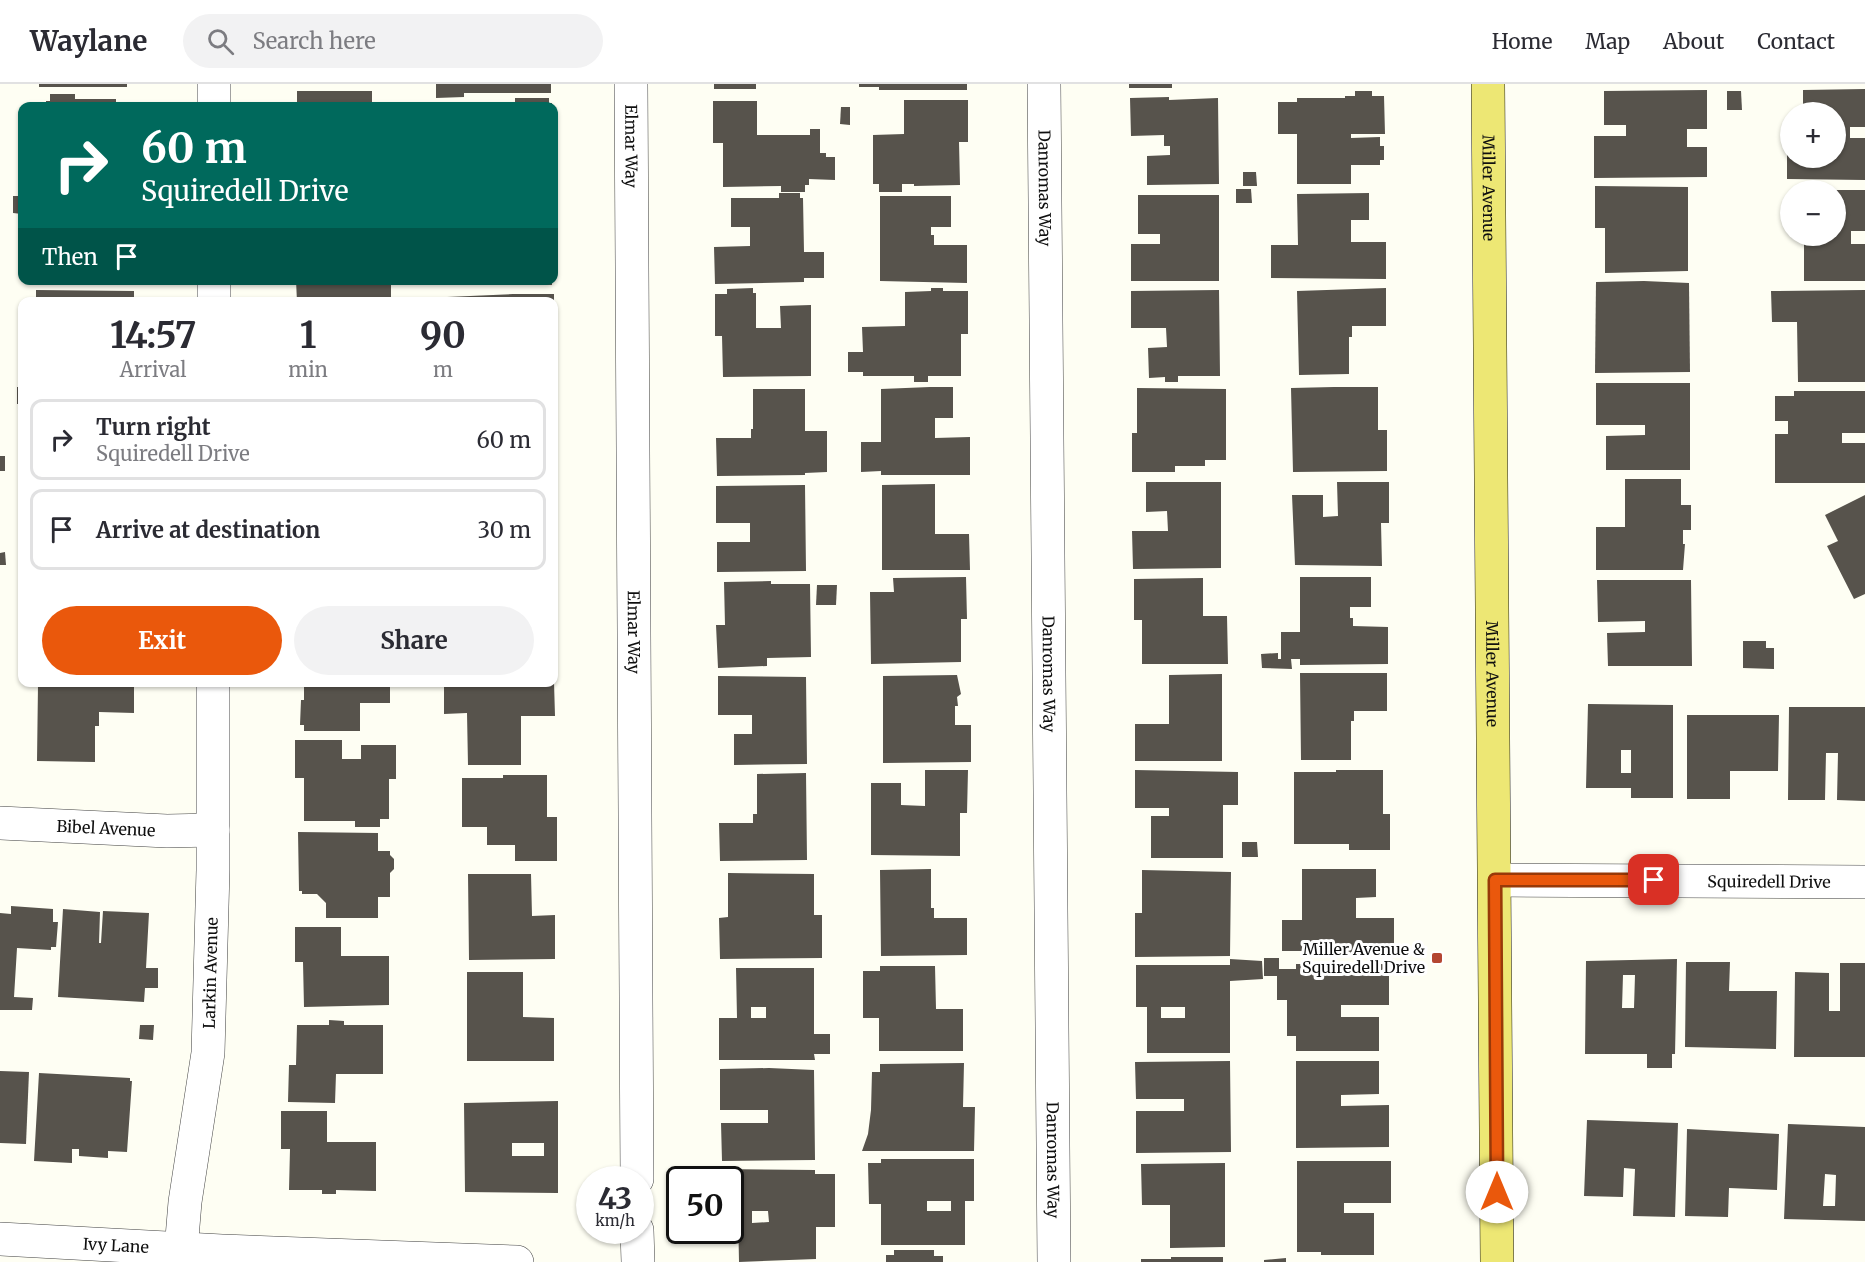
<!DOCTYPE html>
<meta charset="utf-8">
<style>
:root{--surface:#fff;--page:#f2f2f3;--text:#2b2b33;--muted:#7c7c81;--line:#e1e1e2;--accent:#ea580c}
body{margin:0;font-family:Merriweather,serif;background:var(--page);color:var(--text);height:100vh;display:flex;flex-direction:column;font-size:22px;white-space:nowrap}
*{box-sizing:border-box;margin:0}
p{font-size:20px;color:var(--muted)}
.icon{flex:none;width:33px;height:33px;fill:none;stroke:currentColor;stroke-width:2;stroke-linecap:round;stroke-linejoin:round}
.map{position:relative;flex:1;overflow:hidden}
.side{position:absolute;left:18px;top:213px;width:540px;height:390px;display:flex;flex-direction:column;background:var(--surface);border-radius:12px;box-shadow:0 2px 4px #0004}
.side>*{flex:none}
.banner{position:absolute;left:18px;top:18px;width:540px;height:183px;border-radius:12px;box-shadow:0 2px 4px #0004;background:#00695c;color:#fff;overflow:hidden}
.fabs{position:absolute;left:1780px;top:18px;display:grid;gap:12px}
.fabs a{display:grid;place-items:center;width:66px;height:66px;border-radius:50%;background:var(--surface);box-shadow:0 2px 4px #0004;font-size:30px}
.speed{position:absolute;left:576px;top:1082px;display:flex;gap:12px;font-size:30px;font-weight:700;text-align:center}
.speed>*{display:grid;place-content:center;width:78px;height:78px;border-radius:50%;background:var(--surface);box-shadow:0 2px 4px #0004;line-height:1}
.speed small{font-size:15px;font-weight:400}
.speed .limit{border:3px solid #111;border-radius:9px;background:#fff;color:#111}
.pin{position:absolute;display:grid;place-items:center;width:51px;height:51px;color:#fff;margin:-26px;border-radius:12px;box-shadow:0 3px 9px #0006}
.me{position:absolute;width:66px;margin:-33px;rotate:0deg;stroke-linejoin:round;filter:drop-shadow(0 0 4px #0008)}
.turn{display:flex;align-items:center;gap:21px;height:126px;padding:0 24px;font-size:27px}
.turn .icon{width:78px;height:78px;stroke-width:2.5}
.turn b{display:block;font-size:42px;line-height:51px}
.then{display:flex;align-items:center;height:57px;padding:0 24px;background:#0003;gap:12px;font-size:22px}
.eta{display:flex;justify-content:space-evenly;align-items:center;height:102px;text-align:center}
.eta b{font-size:36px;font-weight:700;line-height:42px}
.primary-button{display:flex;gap:12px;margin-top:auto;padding:12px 24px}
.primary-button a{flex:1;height:69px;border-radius:36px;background:var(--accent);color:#fff;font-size:24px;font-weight:700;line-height:69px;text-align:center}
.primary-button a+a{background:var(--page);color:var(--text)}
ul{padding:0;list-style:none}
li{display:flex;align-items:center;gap:18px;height:81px;margin:0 12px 9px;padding:0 12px;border:3px solid var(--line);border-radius:12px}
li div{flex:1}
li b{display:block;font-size:22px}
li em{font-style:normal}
header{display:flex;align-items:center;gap:36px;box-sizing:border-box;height:84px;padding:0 30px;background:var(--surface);border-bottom:2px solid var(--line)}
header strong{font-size:28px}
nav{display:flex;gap:33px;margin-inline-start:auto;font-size:21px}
.search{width:420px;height:54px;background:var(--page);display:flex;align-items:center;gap:15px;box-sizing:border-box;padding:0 21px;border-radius:33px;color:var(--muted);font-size:22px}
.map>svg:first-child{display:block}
.building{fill:#57534c;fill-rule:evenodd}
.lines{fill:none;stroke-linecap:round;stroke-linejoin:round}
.minor-casing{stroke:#424242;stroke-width:34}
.major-casing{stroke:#202020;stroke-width:34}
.minor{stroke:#fff;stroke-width:33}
.major{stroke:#ede774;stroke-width:33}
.route-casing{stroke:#983908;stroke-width:15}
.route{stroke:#ea580c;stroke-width:10}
.poi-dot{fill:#b44632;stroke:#fff;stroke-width:2}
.labels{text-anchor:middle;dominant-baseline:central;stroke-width:6;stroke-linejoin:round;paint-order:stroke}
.street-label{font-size:16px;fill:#0f0f0f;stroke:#fff}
.poi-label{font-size:16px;fill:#0f0f0f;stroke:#fff;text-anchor:end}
</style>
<header>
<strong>Waylane</strong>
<div class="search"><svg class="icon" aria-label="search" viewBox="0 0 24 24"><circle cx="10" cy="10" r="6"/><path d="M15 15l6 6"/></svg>Search here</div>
<nav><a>Home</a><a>Map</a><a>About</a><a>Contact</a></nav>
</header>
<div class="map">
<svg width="1865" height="1178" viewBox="0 0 1865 1178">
<rect width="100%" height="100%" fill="#fefef3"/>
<g class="building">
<rect x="39" y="0" width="88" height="3"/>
<path d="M436 0H551V9H464V13L436 14Z"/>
<rect x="714" y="0" width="42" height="5"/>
<path d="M859 0H967V6H879V3H859Z"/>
<rect x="1129" y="0" width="43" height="4"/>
<path d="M1865 5V43H1850V54H1865V96L1787 95V69H1791V74H1836V28H1803V6Z"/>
<path d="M1707 6V45H1687V63H1707V93L1594 94V52H1626V41H1604V7Z"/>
<rect x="297" y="7" width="75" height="15"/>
<path d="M1355 7H1372V12H1384L1385 50H1351V54L1380 53V62H1384V76H1380V81H1351V100H1297V50H1278V18H1297V14H1345V12H1355Z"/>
<path d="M1727 7H1741L1742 26H1727Z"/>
<path d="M50 10H75V15H116V22H46V17H50Z"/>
<path d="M1169 13V16L1218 14 1219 100 1147 101V72L1170 71V62H1164V51L1131 52 1130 14Z"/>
<path d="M515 14H549V19H552V22H457V20L515 19Z"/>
<path d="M904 16H968V58H959L960 101 914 102V100H902V108H879V100H873V51L904 50Z"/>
<path d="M713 17H757V51H810V45H820V69H826V73H835V96L809 95V101H805V108H781V102L723 103V59H713Z"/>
<path d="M841 23H850V41L840 40Z"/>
<path d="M1243 88H1256L1257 102H1243Z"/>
<path d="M1595 102 1688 103V187L1605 189V144H1595Z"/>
<path d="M1236 105H1251L1252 119H1236Z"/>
<path d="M1836 106H1865V147H1851V160H1865V197H1804V152H1836Z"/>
<path d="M779 109H800V114H803L804 168H824V194H804V198L715 200 714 163 750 162V143H731V114H779Z"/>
<path d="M1369 109V136H1351V158H1386V195L1271 194V161H1298L1297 110Z"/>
<path d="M1138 111H1219V197H1131V160H1160V150H1138Z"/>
<path d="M13 112H22V130L13 129Z"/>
<path d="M880 112H951V143H931V151H934V161H967V199L880 197Z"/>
<path d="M296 196H371V201H391V218H297Z"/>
<path d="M447 196H552V201L447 200Z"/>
<path d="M1644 197 1689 199 1690 288 1595 289 1596 198Z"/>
<path d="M753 204V209H756V244H781L780 222 811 221V292L723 293 722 252H715V210H727V205Z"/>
<path d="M931 204H943V207H968V250H961V292H928V298H914V292H863V288H848V268H863L862 243 905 242V208L931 207Z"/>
<path d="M1386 204V242H1352V253H1349V290L1299 291 1297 207Z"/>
<path d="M36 206 134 207V218H36Z"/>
<path d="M1219 206 1220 292H1178V298H1165V293L1149 294 1148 264 1167 263 1166 244H1131V207Z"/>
<path d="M1865 206V298H1798L1797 238H1772L1771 207Z"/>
<path d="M513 210H554V218H447V213Z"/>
<path d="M1596 299H1690V386H1606V352L1645 351V341H1596Z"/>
<rect x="17" y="303" width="5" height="17"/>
<path d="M930 303H953V334H935V354L970 353V391H881V387L861 388V358H881V305Z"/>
<path d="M1334 303H1378V346H1387V387L1293 388 1291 304Z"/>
<path d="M1137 304 1226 305V376H1205V382H1175V388H1132V349H1137Z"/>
<path d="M753 305H805V347H827V388L805 389V391L717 392 716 354H751V345H753Z"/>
<path d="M1794 307H1865V349H1842V359H1865V399H1775V350H1788V337H1775V312H1794Z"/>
<rect x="0" y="372" width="5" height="15"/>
<path d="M1625 395H1681V421H1691V446H1683V460H1685L1683 486H1596V443H1625Z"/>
<path d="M1146 398H1221V484L1133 485 1132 447H1168L1167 427 1146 428Z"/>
<path d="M1337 398H1389V439H1381L1382 482 1295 481 1292 411H1323V433L1338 432Z"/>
<path d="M935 400V450H969L970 486H882V401Z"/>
<path d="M805 401 806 487 717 488V458H750V439H716V402Z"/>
<path d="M1865 411V510L1854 515 1827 462 1838 457 1825 431Z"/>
<path d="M5 468 6 481H0V469Z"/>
<path d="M966 493 967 535H961V578L871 580 870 508H894L893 494Z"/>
<path d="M1300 493H1371V523H1350V534H1353V542L1388 543V580L1300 581V575H1291L1292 585 1262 584 1261 570 1278 569V575H1281V548H1300Z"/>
<path d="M1203 494V532H1227L1228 580H1142V536H1134V495Z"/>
<path d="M1597 496H1691L1692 582H1608L1607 549 1645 548V537L1598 538Z"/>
<path d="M771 497V500H810L811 573 767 574V582L718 584 716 541H725L724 498Z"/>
<path d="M817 501H837L836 521H816Z"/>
<rect x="554" y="547" width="2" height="40"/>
<path d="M1743 557H1766V564H1774V585L1743 584Z"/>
<path d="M1300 589H1387V627H1354V637H1351V676H1301Z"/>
<path d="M1222 590V677H1135V640H1169V591Z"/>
<path d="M957 591 961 610 957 613 958 622H955V641H971V678L883 679V592Z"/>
<path d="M718 592 806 593 807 680 734 681V650H752V631H718Z"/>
<path d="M86 598H134V629L99 628V642H95V678L37 677 38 601H86Z"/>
<path d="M304 598H390V619H360V647H304V641H300L301 616H304Z"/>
<path d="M444 598H554L555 632H521V681H468L467 629 444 630Z"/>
<path d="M1588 620 1673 621V714H1631V704H1586ZM1621 666H1631V689H1621Z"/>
<path d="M1789 623H1865V717L1837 716 1838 669H1826L1825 716H1788Z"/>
<path d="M1687 631H1779L1778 687H1730V715H1687Z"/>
<path d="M295 656H342V675H361V661H396V695H389V735H380V743H355V737H304V694H295Z"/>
<path d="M925 686H968L967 729H960V772L871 771V699H901V721L925 722Z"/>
<path d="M1135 686 1238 688V721H1223V774H1151V732H1169V724H1135Z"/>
<path d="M1336 686H1383V730H1390V766H1349V760H1294V688H1336Z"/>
<path d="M806 689 807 776 720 777 719 739H753V730H757V690Z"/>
<path d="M503 691H547V733H557V777H515V761H487V743H462V694H503Z"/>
<path d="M298 748 378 749V767H390V771L394 775V785L390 789V813H378V834H326V819L317 810H302V807H299Z"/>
<path d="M1242 758H1257L1258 773H1242Z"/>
<path d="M931 785V824H934V834H967V871L881 872 880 786Z"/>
<path d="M1302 785H1376V813L1356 814V834H1394V870H1302V867H1282V836H1302Z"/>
<path d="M1142 786 1231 788 1230 872 1135 873V829H1142Z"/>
<path d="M728 789 814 790V831H822V874L720 875 719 834 728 833Z"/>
<path d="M468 790H531L532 832 555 831V875L469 876Z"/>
<path d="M11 822 53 825V838H58L56 863H51V866L17 864 14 913 33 914 32 926H0V829L11 830Z"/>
<path d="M63 825 100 828 99 859H101L103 827 149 829 146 884H158V904H145L144 918 58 913Z"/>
<path d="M295 843H341V872H389V921L304 923 303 878H295Z"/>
<path d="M1264 874H1279V885H1296V880H1389V921H1341V933H1379V967H1296V952H1287V916H1277V892H1264Z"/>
<path d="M1230 875 1262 877 1263 895 1230 897V969H1147V923H1136V881H1230ZM1161 923H1185V934H1161Z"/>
<path d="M1677 875 1675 970H1672V984H1647V970H1585L1586 877ZM1623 891H1635L1634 924H1622Z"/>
<path d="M1686 878H1730L1729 907H1777L1776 965 1685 963Z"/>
<path d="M1840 879H1865V973H1794L1795 888 1829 889V927H1840Z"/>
<path d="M880 882H935L936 925H963V967H879V934H863V887H880Z"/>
<path d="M736 884H814V950H830V970H814L815 976H719V934H737ZM751 923H766V934H751Z"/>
<path d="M467 888H523V933L554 934V977H467Z"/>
<path d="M329 936 344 937V941H383V990H336L335 1019 288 1018 289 981H296L297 941H329Z"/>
<path d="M140 941H154L153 956 139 955Z"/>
<path d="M1230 977 1231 1068 1136 1069V1027H1184V1015H1136L1135 978Z"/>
<path d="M1296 977H1379V1010L1341 1011V1022L1389 1021V1063L1296 1064Z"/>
<path d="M964 979 963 1023H975L974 1067H862L868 1050 871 1026 872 988H880V980Z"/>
<path d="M769 984 814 986 815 1076 722 1077 721 1039H768V1026H720V985Z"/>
<path d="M0 987 29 988 26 1060 0 1059Z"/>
<path d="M39 989 130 994V997H132L127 1068 108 1067V1074L79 1072V1065H72V1079L34 1077Z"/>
<path d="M558 1017V1109L465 1108 464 1019ZM512 1059H544V1072H512Z"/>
<path d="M281 1027H327V1058H376V1107L336 1106V1110H322V1106H289L290 1065H281Z"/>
<path d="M1587 1036 1678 1039 1675 1133 1633 1132 1635 1085 1624 1084 1623 1113 1584 1112Z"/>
<path d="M1788 1040 1865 1043V1137L1784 1135ZM1825 1090 1836 1091 1835 1122H1823Z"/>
<path d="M1687 1045 1779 1050 1777 1106 1729 1104 1728 1133 1685 1132Z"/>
<path d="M881 1075H974V1117H965V1161H881V1120H869L868 1079H881ZM927 1117H951V1127H927Z"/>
<path d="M1297 1077H1391V1119H1344V1129H1374V1171H1321V1168H1297Z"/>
<path d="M1225 1079V1163L1170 1164V1121H1142L1141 1080Z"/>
<path d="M720 1085 815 1086V1090H835V1143H816V1175L739 1178 738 1128H730V1095H721ZM752 1127H768L769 1138 752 1139Z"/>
<path d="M894 1166H934V1172H943V1178H886V1171H894Z"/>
<path d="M1171 1173H1223V1178H1141V1175H1171Z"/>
<path d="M1286 1174V1178H1264V1176Z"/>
</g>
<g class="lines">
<g class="minor-casing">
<g id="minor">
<path id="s1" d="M631 0 637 1095"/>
<path id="s2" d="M1044 0 1054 1178"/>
<path d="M214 22V0"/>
<path d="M214 218V196"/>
<path id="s3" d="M0 739 167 747 213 746"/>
<path id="s4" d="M1495 796 1865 798"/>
<path d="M637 1146 638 1178"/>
<path id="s5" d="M0 1155 222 1167 517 1178"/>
<path id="s6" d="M180 1178 185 1118 208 969 213 786V598"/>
</g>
</g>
<g class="major-casing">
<g id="major">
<path id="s7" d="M1488 0 1497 1178"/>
</g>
</g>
<use href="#minor" class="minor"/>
<use href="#major" class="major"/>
</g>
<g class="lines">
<g class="route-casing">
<path id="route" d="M1497 1108 1495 796H1654"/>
</g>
<use href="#route" class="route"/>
</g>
<rect class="poi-dot" x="1431" y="868" width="12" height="12" rx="3"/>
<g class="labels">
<g class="street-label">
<text stroke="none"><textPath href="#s1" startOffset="62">Elmar Way</textPath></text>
<text stroke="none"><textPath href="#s2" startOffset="104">Danromas Way</textPath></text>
<text stroke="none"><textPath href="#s7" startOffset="104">Miller Avenue</textPath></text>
<text stroke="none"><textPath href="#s1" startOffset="548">Elmar Way</textPath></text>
<text stroke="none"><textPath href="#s2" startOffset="590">Danromas Way</textPath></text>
<text stroke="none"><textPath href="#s7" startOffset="590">Miller Avenue</textPath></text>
<text stroke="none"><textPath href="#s3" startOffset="106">Bibel Avenue</textPath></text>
<text stroke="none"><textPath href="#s4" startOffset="274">Squiredell Drive</textPath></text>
<text stroke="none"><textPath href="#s6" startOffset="291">Larkin Avenue</textPath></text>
<text stroke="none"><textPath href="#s2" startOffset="1076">Danromas Way</textPath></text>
<text stroke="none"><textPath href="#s5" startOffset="116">Ivy Lane</textPath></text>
</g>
<g class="poi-label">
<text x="1425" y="865">Miller Avenue &amp;<tspan x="1425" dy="18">Squiredell Drive</tspan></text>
</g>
</g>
</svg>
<div class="fabs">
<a>+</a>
<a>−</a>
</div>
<div class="speed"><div>43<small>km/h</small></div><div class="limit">50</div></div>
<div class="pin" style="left:1654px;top:796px;background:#d93025"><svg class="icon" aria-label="arrive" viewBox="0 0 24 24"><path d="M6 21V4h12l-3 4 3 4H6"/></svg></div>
<svg class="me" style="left:1497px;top:1108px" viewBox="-20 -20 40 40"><circle r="19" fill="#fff"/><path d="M0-13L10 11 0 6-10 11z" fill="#ea580c"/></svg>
<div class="banner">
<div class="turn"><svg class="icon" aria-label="right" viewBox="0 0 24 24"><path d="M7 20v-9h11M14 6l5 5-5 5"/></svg><div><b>60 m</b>Squiredell Drive</div></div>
<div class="then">Then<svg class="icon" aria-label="arrive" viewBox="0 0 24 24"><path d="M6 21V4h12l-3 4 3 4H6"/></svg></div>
</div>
<section class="side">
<div class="eta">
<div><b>14:57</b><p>Arrival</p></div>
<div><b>1</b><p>min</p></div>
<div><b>90</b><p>m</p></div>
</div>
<ul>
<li><svg class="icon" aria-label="right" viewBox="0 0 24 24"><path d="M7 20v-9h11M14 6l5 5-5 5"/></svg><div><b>Turn right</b><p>Squiredell Drive</p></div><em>60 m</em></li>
<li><svg class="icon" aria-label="arrive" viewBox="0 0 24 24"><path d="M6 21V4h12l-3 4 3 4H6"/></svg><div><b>Arrive at destination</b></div><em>30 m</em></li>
</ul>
<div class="primary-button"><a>Exit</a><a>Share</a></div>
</section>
</div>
